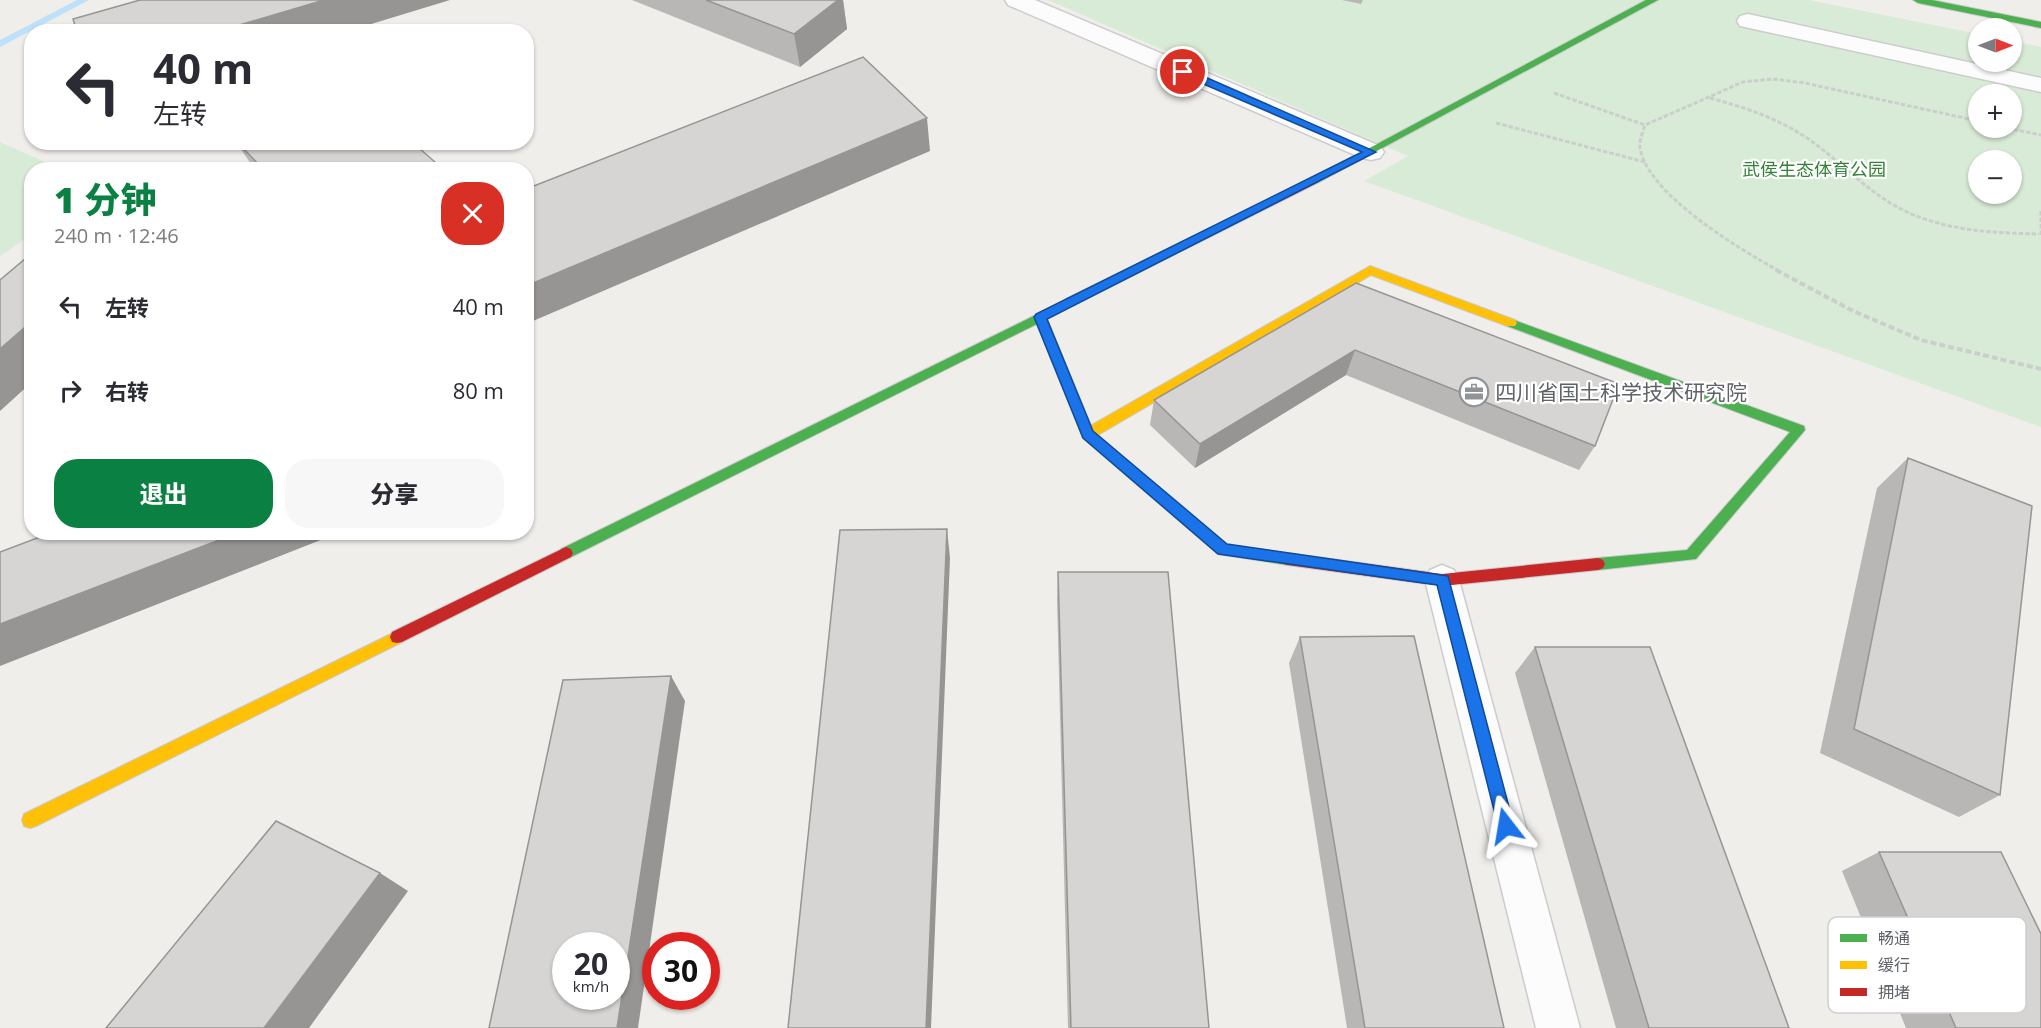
<!DOCTYPE html>
<html lang="zh">
<meta charset="utf-8">
<style>
:root{--surface:#fff;--page:#f7f7f7;--text:#2b2b33;--muted:#7c7c81;--accent:#0b8043}
body{margin:0;font-family:"Open Sans","Noto Sans SC",sans-serif;background:var(--page);color:var(--text);height:100vh;display:flex;flex-direction:column;font-size:22px;white-space:nowrap}
*{box-sizing:border-box;margin:0}
p{font-size:20px;color:var(--muted)}
.icon{flex:none;width:33px;height:33px;fill:none;stroke:currentColor;stroke-width:2;stroke-linecap:round;stroke-linejoin:round}
.map{position:relative;flex:1;overflow:hidden}
.sheet{position:absolute;left:24px;top:162px;width:510px;height:378px;display:flex;flex-direction:column;background:var(--surface);border-radius:24px;box-shadow:0 2px 4px #0004}
.sheet>*{flex:none}
.top-card{position:absolute;left:24px;top:24px;width:510px;height:126px;border-radius:24px;box-shadow:0 2px 4px #0004;background:#fff;color:var(--text);overflow:hidden}
.needle{width:39px;rotate:90deg}
.buttons{position:absolute;left:1968px;top:18px;display:grid;gap:12px}
.buttons a{display:grid;place-items:center;width:54px;height:54px;border-radius:50%;background:var(--surface);box-shadow:0 2px 4px #0004;font-size:30px}
.speed{position:absolute;left:552px;top:932px;display:flex;gap:12px;font-size:30px;font-weight:700;text-align:center}
.speed>*{display:grid;place-content:center;width:78px;height:78px;border-radius:50%;background:var(--surface);box-shadow:0 2px 4px #0004;line-height:1}
.speed small{font-size:15px;font-weight:400}
.speed .limit{border:9px solid #d22;background:#fff;color:#111}
.pin{position:absolute;display:grid;place-items:center;width:51px;height:51px;color:#fff;margin:-26px;border:3px solid #fff;border-radius:50%;box-shadow:0 2px 6px #0007}
.me{position:absolute;width:66px;margin:-33px;rotate:346deg;stroke-linejoin:round;filter:drop-shadow(0 0 4px #0008)}
.turn{display:flex;align-items:center;gap:21px;height:126px;padding:0 30px;font-size:27px}
.turn .icon{width:78px;height:78px;stroke-width:2.5}
.turn b{display:block;font-size:42px;line-height:51px}
.round{display:grid;place-items:center;flex:none;width:63px;height:63px;border-radius:24px;background:var(--page)}
.headline{display:flex;align-items:center;justify-content:space-between;height:102px;padding:0 30px}
h1{font-size:36px;font-weight:800;line-height:45px;color:var(--accent)}
.cta{display:flex;gap:12px;margin-top:auto;padding:12px 30px}
.cta a{flex:1;height:69px;border-radius:24px;background:var(--accent);color:#fff;font-size:24px;font-weight:800;line-height:69px;text-align:center}
.cta a+a{background:var(--page);color:var(--text)}
ul{padding:0;list-style:none}
li{display:flex;align-items:center;gap:18px;height:84px;padding:0 30px}
li div{flex:1}
li b{display:block;font-size:22px}
li em{font-style:normal}
.map>svg:first-child{display:block}
.green{fill:#d8ebd6;fill-rule:evenodd}
.lines{fill:none;stroke-linecap:round;stroke-linejoin:round}
.stream{fill:#bfe0f9;fill-rule:evenodd}
.street-casing{stroke:#cbcccc;stroke-width:3}
.fast-casing{stroke:#cacacb;stroke-width:2}
.slow-casing{stroke:#cacacb;stroke-width:2}
.jam-casing{stroke:#cacacb;stroke-width:2}
.path-far1{stroke:#cacfcc;stroke-width:3;stroke-dasharray:4.5 2;stroke-linecap:butt}
.path{stroke:#cacfcc;stroke-width:4;stroke-dasharray:6 3;stroke-linecap:butt}
.street{fill:#fdfcfc;fill-rule:evenodd}
.fast{fill:#4caf50;fill-rule:evenodd}
.slow{fill:#ffc107;fill-rule:evenodd}
.jam{fill:#c62828;fill-rule:evenodd}
.wall{fill:#b8b7b5}
.shaded-wall{fill:#969594}
.building{fill:#d6d5d3;stroke:#969594;stroke-width:1.5;fill-rule:evenodd}
.route{fill:#1a73e8;stroke:#114b97;stroke-width:1.5}
.labels{text-anchor:middle;dominant-baseline:central;stroke-width:4.5;stroke-linejoin:round;paint-order:stroke}
.far-park-label{font-size:18px;fill:#348238;stroke:#fff}
.poi-label{font-size:21px;fill:#5f6368;stroke:#fff;text-anchor:start}
.key{fill:#fff;stroke:#cfd0d2;stroke-width:1.5}
.key-label{font-size:16px;fill:#5f6368}
</style>
<div class="map">
<svg width="2041" height="1028" viewBox="0 0 2041 1028">
<rect width="100%" height="100%" fill="#efeeea"/>
<g class="green">
<path d="M1048 0H1809L1978 34V62H2012V41L2041 47V427L1364 181 1408 156ZM1978 94H2012V128H1978ZM1978 160H2012V194H1978Z"/>
<path d="M0 142 61 169 32 170 31 235 0 256Z"/>
</g>
<g class="lines">
<path class="stream" d="M77 0H89L0 47V40Z"/>
<g class="street-casing">
<g id="street">
<path d="M1005 0H1035L1380 146 1384 152 1380 158 1371 160 1362 158 1008 5Z"/>
<path d="M1748 14 2041 78V92L1740 26 1737 21 1740 16Z"/>
<path d="M1442 565 1454 570 1459 580 1580 1028H1536L1425 580 1430 570Z"/>
</g>
</g>
<g class="fast-casing">
<g id="fast">
<path d="M1646 0H1658L1319 182H1311L1310 180Z"/>
<path d="M1913 0H1932L2041 22V28L1918 3Z"/>
<path d="M1070 298 1074 299 1076 302 1074 305 1047 319 1093 431 1226 545 1287 553 1292 555 1294 559 1292 563 1287 565 1218 554 1083 438 1037 324 571 557 566 559 561 557 559 553 561 549Z"/>
<path d="M1511 319 1804 426 1805 430 1696 559 1598 570 1593 568 1591 564 1593 560 1598 558 1687 550 1790 432 1507 326 1505 323 1507 320Z"/>
</g>
</g>
<g class="slow-casing">
<g id="slow">
<path d="M1370 266 1515 320 1517 323 1515 326H1507L1371 275 1093 438H1083L1082 434 1083 430Z"/>
<path d="M397 631 402 632 404 637 402 642 36 826 30 828 24 826 22 820 24 814Z"/>
</g>
</g>
<g class="jam-casing">
<g id="jam">
<path d="M1315 177 1319 178V182L1074 305H1066L1064 302 1066 299Z"/>
<path d="M566 547 571 549 573 553 571 557 402 642 397 643 392 642 390 637 392 632Z"/>
<path d="M1287 553 1442 574 1598 558 1603 560 1605 564 1603 568 1598 570 1442 586 1287 565 1282 563 1280 559 1282 555Z"/>
</g>
</g>
<g class="path-far1">
<path d="M1554 93 1645 125"/>
<path d="M1710 98C1747 108 1783 120 1814 143 1844 165 1871 195 1905 211 1947 231 1994 233 2039 234"/>
<path d="M2014 110 2018 130"/>
<path d="M1496 123 1645 162"/>
<path d="M2007 128 2041 135"/>
<path d="M2041 211V236"/>
<path d="M1779 271C1740 249 1648 195 1640 148 1639 140 1643 132 1645 125L1743 82 1773 79 1805 83 1978 121"/>
</g>
<path class="path" d="M1776 270 1853 311 1921 340 2041 369"/>
<use href="#street" class="street"/>
<use href="#fast" class="fast"/>
<use href="#slow" class="slow"/>
<use href="#jam" class="jam"/>
</g>
<g class="wall">
<path d="M632 0H843L847 29 800 67Z"/>
<path d="M1342 0H1363L1361 4Z"/>
<path d="M236 142H412L438 170H255Z"/>
<path d="M1356 283 1595 446 1579 470 1346 375 1195 468 1150 425 1154 400Z"/>
<path d="M1908 458 2000 795 1959 817 1820 753 1877 488Z"/>
<path d="M1058 572 1209 1028H1068L1057 599Z"/>
<path d="M1300 637 1504 1028H1347L1289 663Z"/>
<path d="M1535 647 1789 1028H1616L1515 673Z"/>
<path d="M1879 852 2041 1028H1906L1842 871Z"/>
</g>
<g class="shaded-wall">
<path d="M324 0H450L345 32H216Z"/>
<path d="M838 0H843L847 29 800 67 794 34Z"/>
<path d="M927 118 930 151 526 324V286Z"/>
<path d="M435 162 438 170H420Z"/>
<path d="M32 321V382L0 411V349Z"/>
<path d="M1355 350 1346 375 1195 468 1200 444Z"/>
<path d="M947 529 950 558 931 1028H926Z"/>
<path d="M240 532H341L0 666V624Z"/>
<path d="M671 676 685 701 638 1028H617Z"/>
<path d="M380 873 408 891 309 1028H264Z"/>
</g>
<g class="building">
<path d="M140 0H324L216 32H77L73 19Z"/>
<path d="M706 0H838L794 34Z"/>
<path d="M863 57 927 118 526 286V189Z"/>
<path d="M237 142H412L435 162 420 170H264Z"/>
<path d="M32 253V321L0 349V280Z"/>
<path d="M1356 283 1619 384 1595 446 1355 350 1200 444 1154 400Z"/>
<path d="M1908 458 2032 506 2000 795 1854 729Z"/>
<path d="M947 529 926 1028H788L840 530Z"/>
<path d="M53 532H240L0 624V552Z"/>
<path d="M1058 572H1168L1209 1028H1071Z"/>
<path d="M1414 636 1504 1028H1365L1300 637Z"/>
<path d="M1535 647H1650L1789 1028H1649Z"/>
<path d="M671 676 617 1028H489L563 680ZM566 945H616V996H566Z"/>
<path d="M276 821 380 873 264 1028H106Z"/>
<path d="M1879 852H2001L2041 934V1028H1956Z"/>
</g>
<path class="route" d="M1180 69H1187L1376 152 1047 319 1093 431 1227 544 1448 576 1514 826 1512 832 1506 834 1500 832 1498 826 1437 585 1218 554 1083 438 1034 317 1036 314 1362 152 1180 74Z"/>
<defs>
<g id="office-ring" transform="scale(1.5)"><circle r="9.5" fill="#fff" stroke="#919496" stroke-width="1.5"/><path d="M-6-3h4V-5.5h4V-3h4V5H-6ZM-1-4.5V-3h2v-1.5ZM-6 0V1H6V0Z" fill="#919496"/></g>
</defs>
<g fill-rule="evenodd">
<use href="#office-ring" x="1474" y="392"/>
</g>
<g class="labels">
<g class="far-park-label">
<text x="1814" y="169">武侯生态体育公园</text>
</g>
<g class="poi-label">
<text x="1495" y="392">四川省国土科学技术研究院</text>
</g>
</g>
<rect x="1828" y="917" width="198" height="96" rx="9" class="key"/>
<rect x="1840" y="934" width="27" height="8" fill="#4caf50"/>
<rect x="1840" y="961" width="27" height="8" fill="#ffc107"/>
<rect x="1840" y="988" width="27" height="8" fill="#c62828"/>
<g class="key-label">
<text x="1878" y="944">畅通</text>
<text x="1878" y="971">缓行</text>
<text x="1878" y="998">拥堵</text>
</g>
</svg>
<div class="buttons">
<a><svg class="needle" viewBox="-14 -14 28 28"><path d="M0-13l5 13h-10z" fill="#e53935"/><path d="M0 13l5-13h-10z" fill="#7c7c81"/></svg></a>
<a>+</a>
<a>−</a>
</div>
<div class="speed"><div>20<small>km/h</small></div><div class="limit">30</div></div>
<div class="pin" style="left:1183px;top:72px;background:#d93025"><svg class="icon" aria-label="arrive" viewBox="0 0 24 24"><path d="M6 21V4h12l-3 4 3 4H6"/></svg></div>
<svg class="me" style="left:1506px;top:826px" viewBox="-20 -20 40 40"><path d="M0-17L14 15 0 8-14 15z" fill="#1a73e8" stroke="#fff" stroke-width="4"/></svg>
<div class="top-card">
<div class="turn"><svg class="icon" aria-label="left" viewBox="0 0 24 24"><path d="M17 20v-9H6M10 6l-5 5 5 5"/></svg><div><b>40 m</b>左转</div></div>
</div>
<section class="sheet">
<div class="headline"><div><h1>1 分钟</h1><p>240 m · 12:46</p></div><a class="round" style="background:#d93025;color:#fff"><svg class="icon" aria-label="close" viewBox="0 0 24 24"><path d="M6 6l12 12M18 6L6 18"/></svg></a></div>
<ul>
<li><svg class="icon" aria-label="left" viewBox="0 0 24 24"><path d="M17 20v-9H6M10 6l-5 5 5 5"/></svg><div><b>左转</b></div><em>40 m</em></li>
<li><svg class="icon" aria-label="right" viewBox="0 0 24 24"><path d="M7 20v-9h11M14 6l5 5-5 5"/></svg><div><b>右转</b></div><em>80 m</em></li>
</ul>
<div class="cta"><a>退出</a><a>分享</a></div>
</section>
</div>
